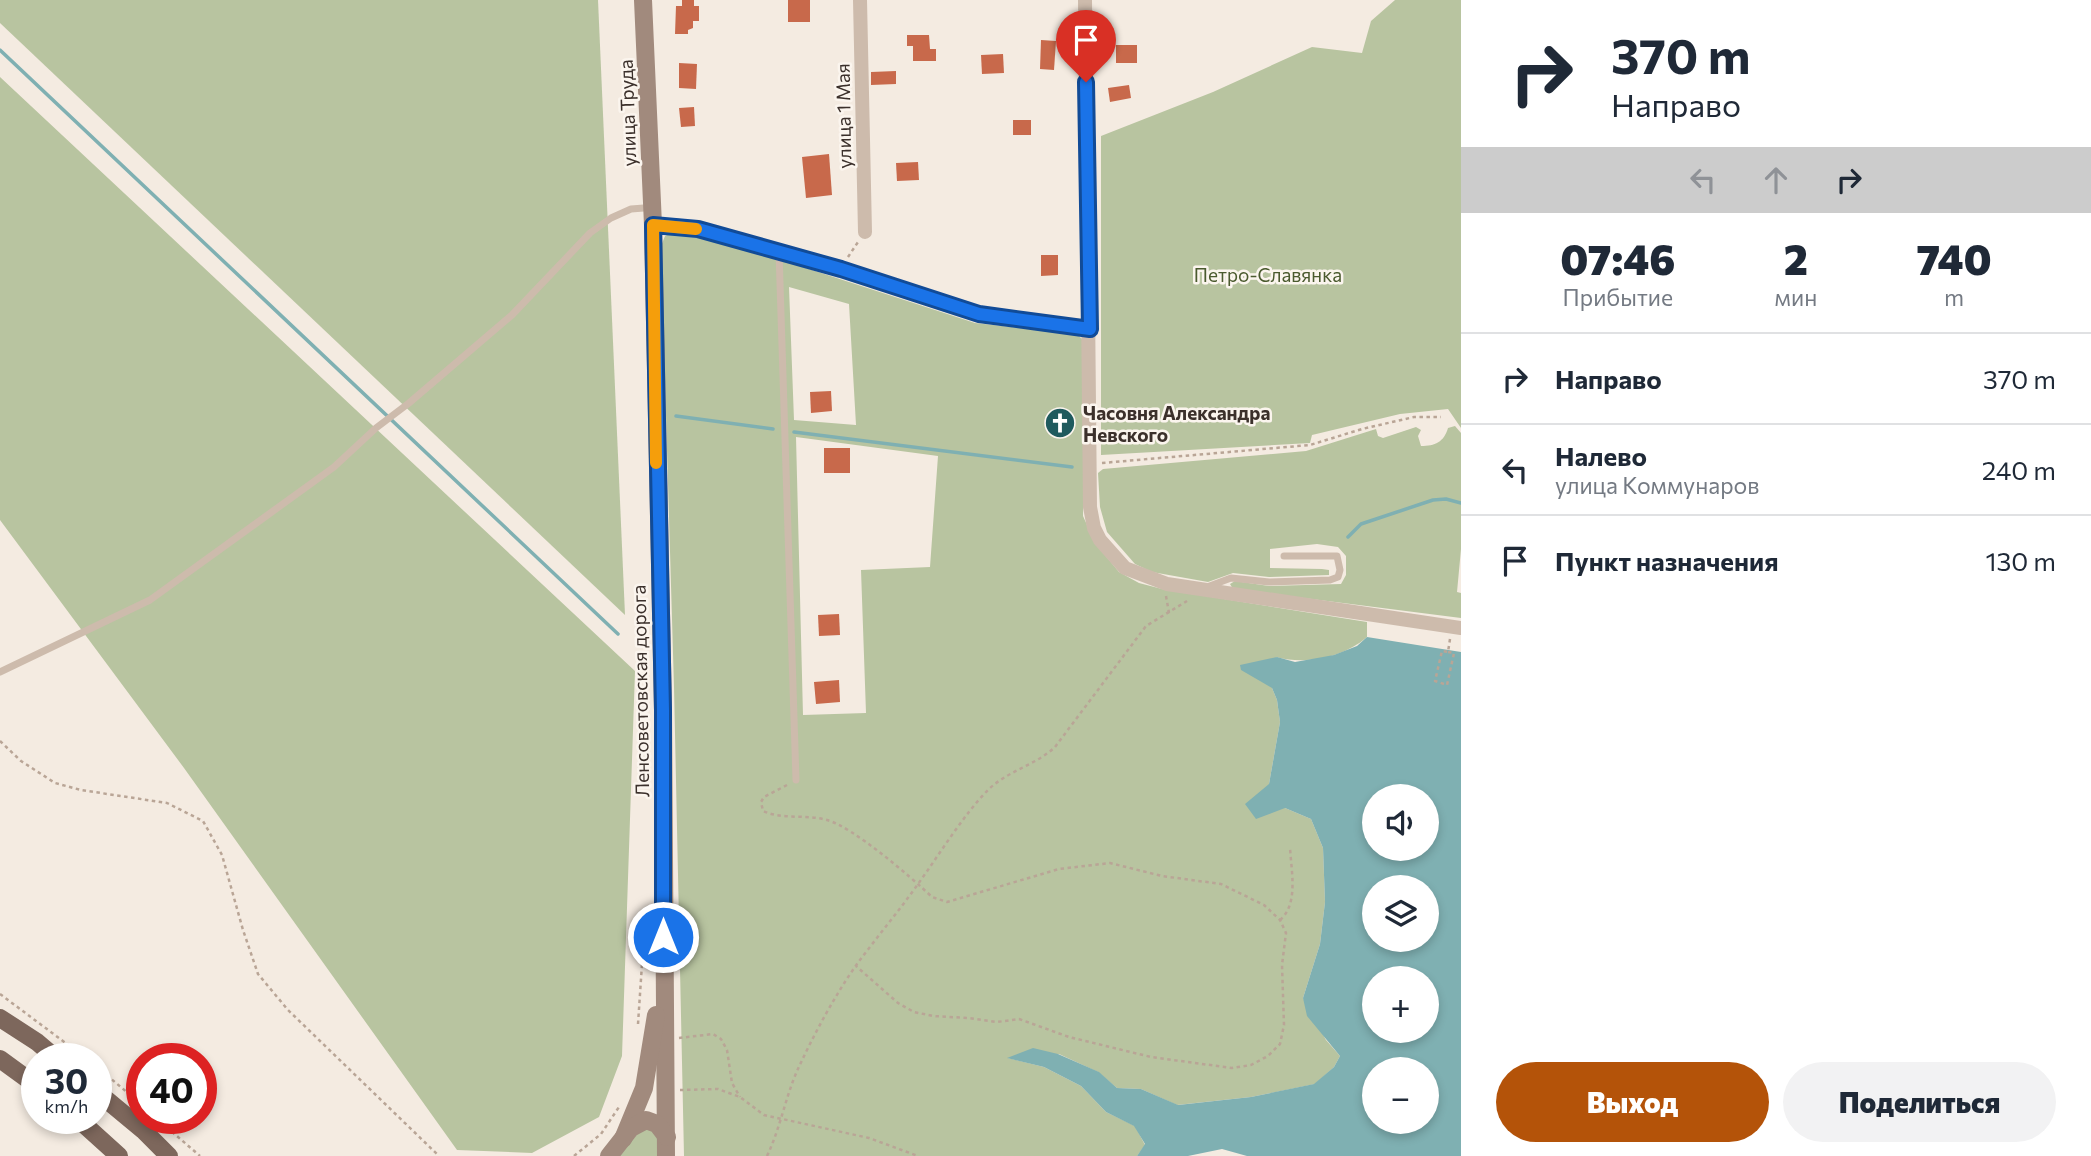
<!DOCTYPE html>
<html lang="ru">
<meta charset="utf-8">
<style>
:root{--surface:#fff;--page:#f2f2f3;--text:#1f2937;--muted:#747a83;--line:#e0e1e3;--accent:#b45309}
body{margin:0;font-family:Commissioner,sans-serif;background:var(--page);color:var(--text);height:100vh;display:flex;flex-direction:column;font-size:26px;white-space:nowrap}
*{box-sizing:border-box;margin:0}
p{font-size:23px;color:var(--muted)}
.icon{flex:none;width:38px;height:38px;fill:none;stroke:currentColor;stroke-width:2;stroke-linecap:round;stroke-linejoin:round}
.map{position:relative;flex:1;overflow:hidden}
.sheet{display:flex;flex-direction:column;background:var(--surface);width:630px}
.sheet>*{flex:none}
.guide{background:#fff;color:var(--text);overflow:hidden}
.tools{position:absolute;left:1362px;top:784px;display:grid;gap:14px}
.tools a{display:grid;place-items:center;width:77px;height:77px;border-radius:50%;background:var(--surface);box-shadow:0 4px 10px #0003;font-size:35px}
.speed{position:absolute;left:21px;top:1043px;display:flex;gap:14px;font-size:35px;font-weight:700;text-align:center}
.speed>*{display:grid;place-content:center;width:91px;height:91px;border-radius:50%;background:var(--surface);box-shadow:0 4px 10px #0003;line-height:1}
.speed small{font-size:18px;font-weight:400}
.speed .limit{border:10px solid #d22;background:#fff;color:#111}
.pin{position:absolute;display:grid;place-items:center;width:60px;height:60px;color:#fff;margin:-72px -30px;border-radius:50% 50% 50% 0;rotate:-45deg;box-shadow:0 0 7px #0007}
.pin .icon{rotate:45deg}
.me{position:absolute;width:77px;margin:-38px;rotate:0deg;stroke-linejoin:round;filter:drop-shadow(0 0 5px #0008)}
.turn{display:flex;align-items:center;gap:24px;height:147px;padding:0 35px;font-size:32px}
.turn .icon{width:91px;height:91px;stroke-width:2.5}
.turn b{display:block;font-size:49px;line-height:60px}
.lanes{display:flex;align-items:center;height:66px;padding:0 35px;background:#0003;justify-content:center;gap:35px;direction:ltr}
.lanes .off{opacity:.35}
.eta{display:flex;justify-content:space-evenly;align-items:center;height:119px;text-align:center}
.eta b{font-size:42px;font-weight:800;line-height:49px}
.action{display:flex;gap:14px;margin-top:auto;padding:14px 35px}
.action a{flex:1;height:80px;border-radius:42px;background:var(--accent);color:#fff;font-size:28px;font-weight:800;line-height:80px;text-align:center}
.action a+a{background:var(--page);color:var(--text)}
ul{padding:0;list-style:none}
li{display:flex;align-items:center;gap:21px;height:91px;padding:0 35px;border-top:2px solid var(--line)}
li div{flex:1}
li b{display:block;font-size:26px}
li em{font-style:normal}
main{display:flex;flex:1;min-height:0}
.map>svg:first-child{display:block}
.green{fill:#b8c4a0;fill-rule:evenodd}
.water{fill:#7fb0b2;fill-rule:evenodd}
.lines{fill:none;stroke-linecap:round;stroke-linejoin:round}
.stream{stroke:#7fb0b2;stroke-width:3.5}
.building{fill:#c8694b}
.path{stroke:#b9a596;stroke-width:2.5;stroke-dasharray:3.5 3.5;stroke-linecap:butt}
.lane{stroke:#cdbbac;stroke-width:7}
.street{stroke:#cdbbac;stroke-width:14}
.secondary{stroke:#a18a7d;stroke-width:18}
.primary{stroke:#7d675c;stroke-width:18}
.route-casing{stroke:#114b97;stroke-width:18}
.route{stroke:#1a73e8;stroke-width:12}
.slow{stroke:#f59e0b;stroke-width:12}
.labels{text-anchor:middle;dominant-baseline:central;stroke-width:5;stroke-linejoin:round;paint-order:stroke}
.street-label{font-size:19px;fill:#3b302b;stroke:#fbf5ee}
.park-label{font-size:19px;fill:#4a5a2e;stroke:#fbf5ee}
.poi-label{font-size:19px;font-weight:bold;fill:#3b302b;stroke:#fbf5ee;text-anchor:start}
</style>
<main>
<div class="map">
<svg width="1461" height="1156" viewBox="0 0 1461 1156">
<rect width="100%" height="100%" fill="#f4ebe1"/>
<g class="green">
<path d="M0 0H598L625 615 0 23Z"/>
<path d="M1395 0H1461V428L1448 409 1400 414 1312 435 1310 443 1101 455V136L1213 92 1312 47 1362 53 1371 21Z"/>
<path d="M0 77 635 671 622 1056 599 1117 532 1153 457 1150 184 768 0 520Z"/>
<path d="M673 232 704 237 769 256 975 323 1077 334 1083 340 1085 348 1083 516 1095 543 1119 572 1139 583 1162 589 1367 622V637C1343 658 1306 665 1276 657L1272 688 1277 700 1280 722 1269 784 1285 808 1311 819 1323 848 1325 902 1320 944 1303 998 1326 1040 1340 1056 1334 1067 1315 1084 1251 1097 1177 1105 1141 1089 1117 1088 1098 1072 1059 1054 1008 1058 1044 1067 1081 1086 1106 1112 1135 1126 1145 1145 1137 1156H684L674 687 661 246 665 236ZM789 287 849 304 856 425 794 420ZM796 437 938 456 930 567 861 570 866 713 803 715Z"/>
<path d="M1455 426 1461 433V549L1457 592 1461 593V618L1233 589 1230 584 1235 581 1269 586 1341 584 1346 575V556L1338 547 1317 544 1270 549V568L1322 569 1329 570V575L1269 577 1233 573 1208 582 1152 572 1135 564 1107 532 1100 507 1098 473 1103 469 1306 451 1376 429 1378 436 1383 438 1416 427 1421 430 1418 436 1421 446C1435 446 1444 442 1448 428Z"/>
<path d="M646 1124 657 1137V1156H618Z"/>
</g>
<path class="water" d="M1367 637 1461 652V1156H1247L1222 1149 1188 1156H1137L1145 1144 1134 1126 1106 1112 1081 1086 1044 1067 1007 1058 1033 1048 1058 1054 1099 1072 1117 1088 1141 1089 1178 1105 1251 1097 1314 1084 1334 1067 1340 1056 1307 1016 1303 998 1320 944 1325 902 1323 848 1311 819 1285 808 1256 819 1245 804 1269 784 1280 722 1277 700 1272 688 1241 670 1240 665 1277 657 1295 662 1334 655 1357 646ZM1374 796H1426V849H1374ZM1374 887H1426V940H1374ZM1374 978H1426V1031H1374ZM1374 1069H1426V1122H1374Z"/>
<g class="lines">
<g class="stream">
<path d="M0 50 618 634"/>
<path d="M676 416 773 429"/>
<path d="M794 432 1072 467"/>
<path d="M1348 537 1361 524 1433 500 1446 499 1461 503"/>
</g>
</g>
<g class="building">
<path d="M682 0H694V6H699V21H693V28L688 30V34H675L676 6H682Z"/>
<rect x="788" y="0" width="22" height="22"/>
<path d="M907 35H929L930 49H936V61H913V46H907Z"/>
<path d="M1041 40 1056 41 1054 70 1040 69Z"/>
<rect x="1116" y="45" width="21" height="18"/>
<path d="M1003 54 1004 73 982 74 981 55Z"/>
<path d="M679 63 697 64 696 89 679 88Z"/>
<path d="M896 71V84L871 85V72Z"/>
<path d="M1129 85 1131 98 1110 102 1108 88Z"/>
<path d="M694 107 695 126 681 127 679 108Z"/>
<rect x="1013" y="120" width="18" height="15"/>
<path d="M829 154 832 195 806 198 802 157Z"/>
<path d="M918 162 919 180 897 181 896 163Z"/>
<path d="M1041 255H1058V275L1041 276Z"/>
<path d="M831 391 832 411 811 413 810 392Z"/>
<rect x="824" y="448" width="26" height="25"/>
<path d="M839 614 840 635 819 636 818 615Z"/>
<path d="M839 680 840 702 816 704 814 682Z"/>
</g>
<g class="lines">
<g class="path">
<path d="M848 257 858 242"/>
<path d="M1102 463 1310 445 1362 429 1414 417H1441"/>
<path d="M1166 596 1169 613"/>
<path d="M1448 652 1454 653 1447 685 1435 681 1442 651 1448 652 1450 639"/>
<path d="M0 741 21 761 55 783 81 790 167 803 203 821 222 855 243 930 258 974 288 1010 439 1156"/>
<path d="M787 785 764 797 761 802 763 811C783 820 805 814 827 820 853 827 911 877 932 897L947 902 1059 869 1110 863 1162 876 1221 884 1264 905 1280 920 1286 933 1282 965 1284 1025 1280 1044 1268 1056 1251 1065 1232 1068 1151 1057 1069 1037 1019 1019 997 1022 968 1018 933 1016 914 1012 898 1003 856 966"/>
<path d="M1280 920C1299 904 1291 870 1290 847"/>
<path d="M0 994 87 1059"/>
<path d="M638 1024 642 964H649"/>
<path d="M679 1038 713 1034 721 1039 727 1050 732 1083 740 1097"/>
<path d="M96 1066 142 1105"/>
<path d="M680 1090 718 1089 740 1097 764 1115 869 1138 918 1156"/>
<path d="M156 1118 200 1156"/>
<path d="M574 1156 601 1134 619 1107"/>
<path d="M767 1156C780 1129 785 1099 797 1071 813 1036 835 995 857 964 877 937 899 911 918 884 939 855 964 814 988 790 1007 771 1036 765 1055 747L1146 626 1187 601"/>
</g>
<g class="lane">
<path d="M779 252 796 780"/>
<path d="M1207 587 1231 578 1269 582 1330 580 1338 577 1340 570 1337 556H1284"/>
<path d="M0 672 150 600 334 467 376 428 409 403 512 315 590 233 611 218 631 209 644 208"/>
</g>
<g class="street">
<path d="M860 0 865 232"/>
<path d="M1085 0 1090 507 1094 528 1100 540 1125 568 1167 584 1461 628"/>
<path d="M653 225H674L698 229 841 269 979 314 1090 329"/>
</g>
<g class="secondary">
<path d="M643 0 653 225 663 710 666 1156"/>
<path d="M623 1139 644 1088 656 1015"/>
<path d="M609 1156 631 1128 646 1120 657 1124 667 1137"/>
</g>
<g class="primary">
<path d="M0 1018 37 1042 57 1059"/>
<path d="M0 1059 37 1086"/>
<path d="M96 1091 143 1130 169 1156"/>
<path d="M77 1118 119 1156"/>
</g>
</g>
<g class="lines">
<g class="route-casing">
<path id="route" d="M663 937V710L653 225 698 229 841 269 979 314 1090 329 1086 82"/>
</g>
<use href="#route" class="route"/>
<path class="slow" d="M656 463 653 225 696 229"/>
</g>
<defs>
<g id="church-disc" transform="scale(1.575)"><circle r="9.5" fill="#1f5a5e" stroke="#fbf5ee"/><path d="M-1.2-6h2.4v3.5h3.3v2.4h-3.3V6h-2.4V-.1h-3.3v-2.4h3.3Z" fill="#fff"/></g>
</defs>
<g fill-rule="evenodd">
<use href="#church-disc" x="1060" y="423"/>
</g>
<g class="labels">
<g class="street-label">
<text transform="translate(627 113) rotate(-92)">улица Труда</text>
<text transform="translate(843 116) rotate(-91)">улица 1 Мая</text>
<text transform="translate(640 691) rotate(-91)">Ленсоветовская дорога</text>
</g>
<g class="park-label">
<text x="1268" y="274">Петро-Славянка</text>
</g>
<g class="poi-label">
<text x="1083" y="412">Часовня Александра<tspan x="1083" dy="22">Невского</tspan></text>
</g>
</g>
</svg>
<div class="tools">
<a><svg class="icon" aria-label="sound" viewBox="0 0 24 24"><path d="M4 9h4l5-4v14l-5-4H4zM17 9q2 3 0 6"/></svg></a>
<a><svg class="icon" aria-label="layers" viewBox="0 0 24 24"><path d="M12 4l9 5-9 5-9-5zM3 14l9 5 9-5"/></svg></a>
<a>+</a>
<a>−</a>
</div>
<div class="speed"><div>30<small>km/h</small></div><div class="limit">40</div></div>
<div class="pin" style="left:1086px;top:82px;background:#d93025"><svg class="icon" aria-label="arrive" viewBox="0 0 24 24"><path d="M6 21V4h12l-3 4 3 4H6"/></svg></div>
<svg class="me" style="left:663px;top:937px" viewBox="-20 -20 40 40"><circle r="17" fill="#1a73e8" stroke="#fff" stroke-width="3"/><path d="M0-11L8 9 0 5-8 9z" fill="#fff"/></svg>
</div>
<section class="sheet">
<div class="guide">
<div class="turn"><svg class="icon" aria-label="right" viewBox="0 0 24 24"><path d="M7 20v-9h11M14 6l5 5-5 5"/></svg><div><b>370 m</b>Направо</div></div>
<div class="lanes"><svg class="icon off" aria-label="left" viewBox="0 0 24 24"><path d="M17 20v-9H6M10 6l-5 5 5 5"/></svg><svg class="icon off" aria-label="ahead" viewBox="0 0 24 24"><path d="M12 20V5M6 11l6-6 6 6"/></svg><svg class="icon" aria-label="right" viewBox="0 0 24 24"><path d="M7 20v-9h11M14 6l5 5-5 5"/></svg></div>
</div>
<div class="eta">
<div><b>07:46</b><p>Прибытие</p></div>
<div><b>2</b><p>мин</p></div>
<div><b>740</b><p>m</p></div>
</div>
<ul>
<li><svg class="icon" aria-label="right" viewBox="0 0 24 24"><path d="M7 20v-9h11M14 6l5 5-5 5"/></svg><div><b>Направо</b></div><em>370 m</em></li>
<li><svg class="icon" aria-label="left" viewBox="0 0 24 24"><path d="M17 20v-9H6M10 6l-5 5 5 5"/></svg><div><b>Налево</b><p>улица Коммунаров</p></div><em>240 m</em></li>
<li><svg class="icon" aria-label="arrive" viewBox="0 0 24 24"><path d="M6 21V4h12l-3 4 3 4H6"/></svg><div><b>Пункт назначения</b></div><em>130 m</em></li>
</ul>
<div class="action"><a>Выход</a><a>Поделиться</a></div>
</section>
</main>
